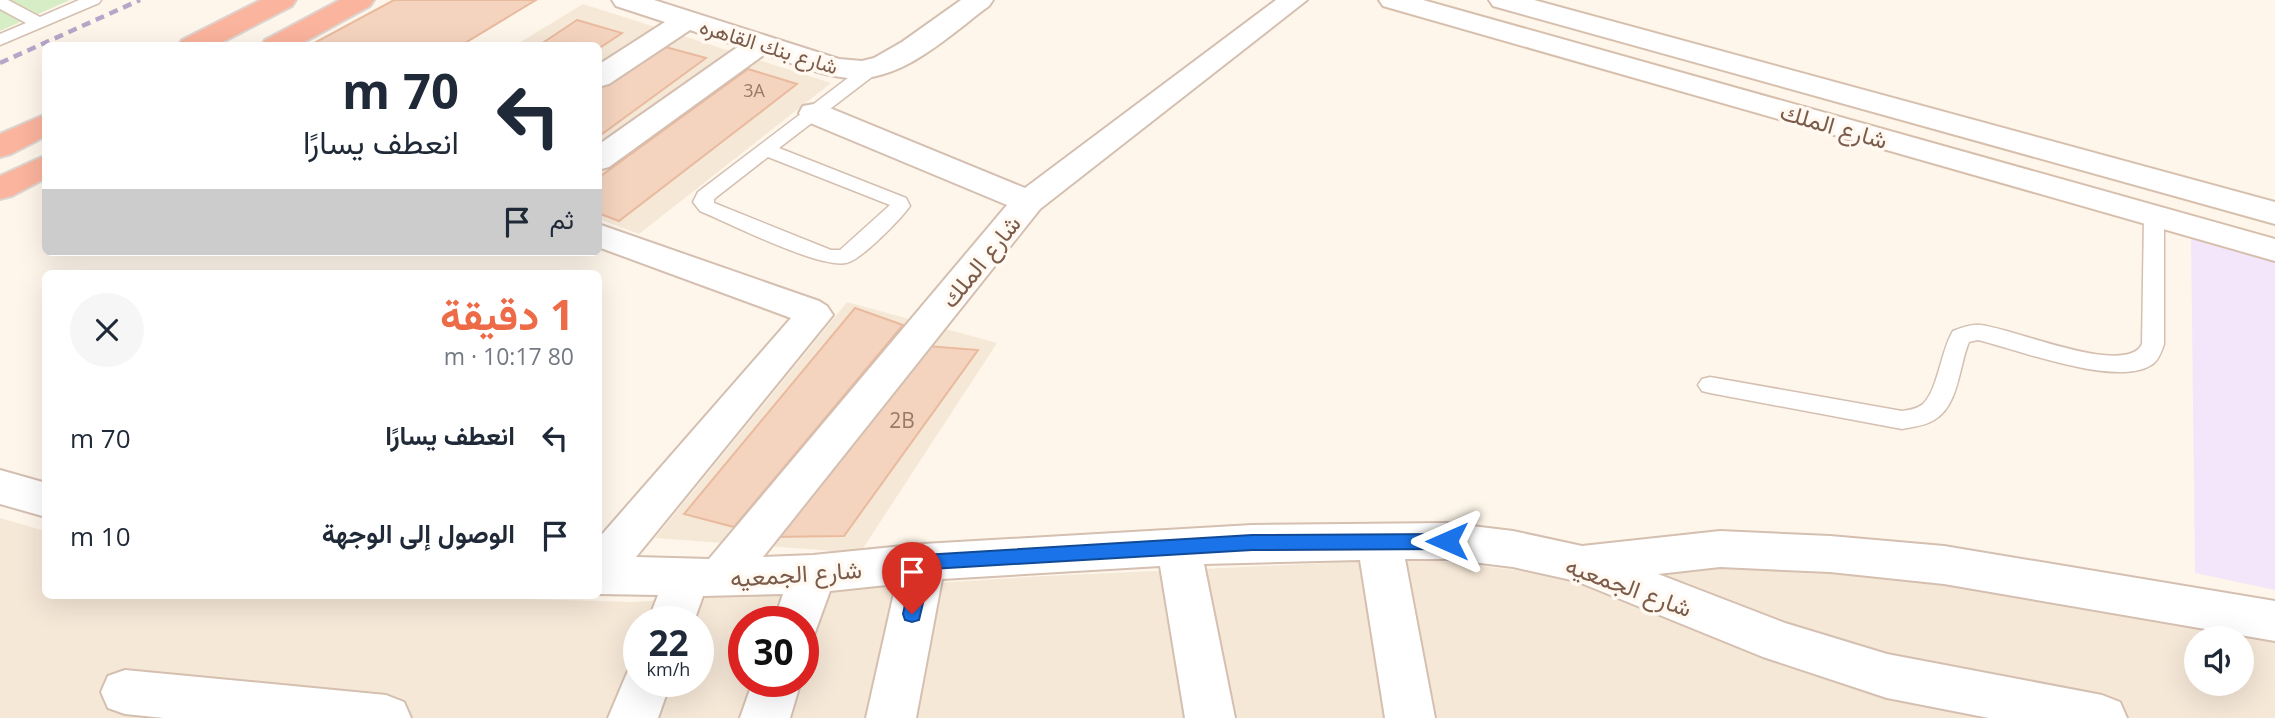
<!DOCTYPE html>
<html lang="ar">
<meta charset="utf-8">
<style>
:root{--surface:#fff;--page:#f6f6f7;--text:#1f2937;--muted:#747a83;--accent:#ee6b48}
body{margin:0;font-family:"Open Sans",Vazirmatn,sans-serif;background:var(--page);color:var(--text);direction:rtl;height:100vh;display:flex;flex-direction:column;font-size:26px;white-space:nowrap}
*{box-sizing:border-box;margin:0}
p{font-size:23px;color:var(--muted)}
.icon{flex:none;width:38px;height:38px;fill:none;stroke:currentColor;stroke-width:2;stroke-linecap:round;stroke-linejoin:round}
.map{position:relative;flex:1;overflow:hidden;direction:ltr}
.panel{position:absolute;left:42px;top:270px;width:560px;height:329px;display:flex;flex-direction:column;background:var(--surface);border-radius:10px;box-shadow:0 7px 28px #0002;direction:rtl}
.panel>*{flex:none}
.banner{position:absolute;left:42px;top:42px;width:560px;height:214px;border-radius:10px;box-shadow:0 7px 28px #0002;direction:rtl;background:#fff;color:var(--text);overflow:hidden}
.fabs{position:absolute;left:2184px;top:626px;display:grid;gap:14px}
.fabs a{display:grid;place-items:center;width:70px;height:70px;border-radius:50%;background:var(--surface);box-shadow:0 7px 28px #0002;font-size:35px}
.speed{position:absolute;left:623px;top:606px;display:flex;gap:14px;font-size:35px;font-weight:700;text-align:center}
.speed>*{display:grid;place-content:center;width:91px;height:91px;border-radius:50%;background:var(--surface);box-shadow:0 7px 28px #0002;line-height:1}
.speed small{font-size:18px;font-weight:400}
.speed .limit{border:10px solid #d22;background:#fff;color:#111}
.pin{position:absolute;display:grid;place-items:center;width:60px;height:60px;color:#fff;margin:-72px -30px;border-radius:50% 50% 50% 0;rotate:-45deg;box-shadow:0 0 7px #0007}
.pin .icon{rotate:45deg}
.me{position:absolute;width:77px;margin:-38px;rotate:270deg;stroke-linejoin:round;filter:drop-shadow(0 0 5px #0008)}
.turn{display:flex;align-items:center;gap:24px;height:147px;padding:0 28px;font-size:32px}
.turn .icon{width:91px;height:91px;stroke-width:2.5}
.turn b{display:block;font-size:49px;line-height:60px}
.then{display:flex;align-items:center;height:66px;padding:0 28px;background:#0003;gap:14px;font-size:26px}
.round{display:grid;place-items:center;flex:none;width:74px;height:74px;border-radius:37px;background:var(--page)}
.headline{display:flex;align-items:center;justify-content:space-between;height:119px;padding:0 28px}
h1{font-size:42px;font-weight:700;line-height:52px;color:var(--accent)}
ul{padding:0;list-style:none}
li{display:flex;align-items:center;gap:21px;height:98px;padding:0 28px}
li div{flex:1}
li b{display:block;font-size:26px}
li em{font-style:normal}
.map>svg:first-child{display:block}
.residential{fill:#f6e8d7;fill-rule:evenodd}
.education{fill:#f3e6fb}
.green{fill:#d7edc6}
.building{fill:#f5d4bf;stroke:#e9ba9e;stroke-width:2}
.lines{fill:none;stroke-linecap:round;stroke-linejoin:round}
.lane-casing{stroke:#d4bfb0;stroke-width:3}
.street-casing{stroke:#d4bfb0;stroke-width:4}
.secondary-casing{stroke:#d7bfad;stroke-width:4}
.highway-casing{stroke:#ddd4d0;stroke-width:4}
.lane{fill:#fff;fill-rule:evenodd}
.street{fill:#fff;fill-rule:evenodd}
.secondary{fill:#fff;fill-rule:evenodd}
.highway{fill:#fbb49d;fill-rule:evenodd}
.rail{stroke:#b8a5ca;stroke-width:4.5;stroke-dasharray:9 6;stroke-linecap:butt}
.route{fill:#1a73e8;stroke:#114b97;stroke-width:2}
.labels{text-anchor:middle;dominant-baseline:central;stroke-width:7;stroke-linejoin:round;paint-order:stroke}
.far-number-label{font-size:18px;fill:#9a7967}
.far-street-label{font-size:21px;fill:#7b5b4a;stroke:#fff9f1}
.number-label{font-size:21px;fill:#9a7967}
.street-label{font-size:24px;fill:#7b5b4a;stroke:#fff9f1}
</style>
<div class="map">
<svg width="2275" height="718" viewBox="0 0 2275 718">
<rect width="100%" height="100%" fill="#fef6ea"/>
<g class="residential">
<path d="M583 4 831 83 639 234 599 219 598 46H514Z"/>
<path d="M847 302 997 343 860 553 655 538Z"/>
<path d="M0 518 45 531 46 595H384L633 602 1045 576 1419 559 1577 577 1653 543 2019 593 2275 636V718H0ZM639 621H698V681H639ZM744 621H803V681H744ZM2196 639H2242V684H2196Z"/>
</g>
<path class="education" d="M2191 236 2275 260V590L2195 573Z"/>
<path class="green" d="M0 0H70L0 31Z"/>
<g class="building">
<path d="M394 0H536L460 46H328L316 42Z"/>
<path d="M577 20 622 33 598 49V46H538Z"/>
<path d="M658 45 706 58 598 137V87Z"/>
<path d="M748 69 797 84 619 221 598 213V178Z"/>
<path d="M855 308 903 325 734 527 684 514Z"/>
<path d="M927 346 978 350 844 536 769 537Z"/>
</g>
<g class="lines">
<g class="lane-casing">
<g id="lane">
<path d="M0 0H8L40 17 79 0H101L99 3 0 45V34L26 23 0 9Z"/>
<path d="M871 64 877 65 880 69 877 73 779 148 906 198 910 206C901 219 860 261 846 263 817 268 731 224 700 211L693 202 698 192 865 65ZM768 157 890 205 840 250H831L714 203V199Z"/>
<path d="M2154 210 2161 212 2164 216V344C2162 350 2159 359 2154 363 2121 390 2016 349 1978 340L1969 342C1959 365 1959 406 1934 420 1924 426 1913 427 1902 429L1710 393 1702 391 1698 385 1702 379 1710 377 1902 411C1909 410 1917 409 1923 404 1938 390 1941 350 1953 331 1961 328 1972 324 1980 325 2010 327 2126 378 2142 344L2144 216 2147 212Z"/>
</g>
</g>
<g class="street-casing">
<g id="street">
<path d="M612 0H654L839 59 862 61 874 58 902 42 961 0H993L989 6C949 35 902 83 848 78 819 75 792 63 765 54L609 167 598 170V145L739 46 690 30 609 84 598 87V65L665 22 616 6Z"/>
<path d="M1276 0H1307L1040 209 763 557 813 555 923 544 1252 525 1447 523 1513 531 1582 546 1720 531 1830 536 1944 546 2275 601V641L1944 584 1830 572 1720 567 1658 574 1785 623 1887 654 2102 695 2120 702 2127 718H1989L1887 698 1763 657 1576 581 1513 567 1447 559H1405L1435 718H1385L1360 560 1204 564 1235 718H1185L1160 566 942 579 916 718H866L896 584 830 591 814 635 803 639V621H774L783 594 703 596 694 621H648L658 595 598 594V539L791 318 598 247V224L819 301 827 306 833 315 636 557 709 559 1007 205 803 120 799 113 803 106 814 104 825 106 1025 188Z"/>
<path d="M0 470 46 483V517L0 504Z"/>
<path d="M639 662V681H671L658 718H608L630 666Z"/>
<path d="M125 670 386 695 404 702 411 718H164L125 714 108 708 101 692 108 676Z"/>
<path d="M753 681H801L790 718H740Z"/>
</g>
</g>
<g class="secondary-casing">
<g id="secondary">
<path d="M1379 0H1423L2275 239V261L1383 6Z"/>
<path d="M1489 0H1534L2275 202V224L1493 6Z"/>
</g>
</g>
<g class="highway-casing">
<g id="highway">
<path d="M261 0H296L292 6 215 46H178L182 40Z"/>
<path d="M340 0H374L370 6 297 46H261L265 40Z"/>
<path d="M46 114V136L11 154 0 157V134Z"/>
<path d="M46 155V178L12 196 0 199V176Z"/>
</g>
</g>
<use href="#lane" class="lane"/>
<use href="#street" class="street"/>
<use href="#secondary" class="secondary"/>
<use href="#highway" class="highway"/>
<path class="rail" d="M0 63 140 0"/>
</g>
<path class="route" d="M1447 534 1454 536 1456 541 1454 547 1447 549 1252 550 931 569 919 620 912 622 905 620 903 614 914 562 917 557 923 555 1252 535Z"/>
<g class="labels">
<g class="far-number-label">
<text x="754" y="90">3A</text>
</g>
<g class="far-street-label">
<text transform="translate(769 46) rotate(17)">شارع بنك القاهره</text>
</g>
<g class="number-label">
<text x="902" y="420">2B</text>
</g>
<g class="street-label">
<text transform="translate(1834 125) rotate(16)">شارع الملك</text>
<text transform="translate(980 261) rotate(-51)">شارع الملك</text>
<text transform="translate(796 573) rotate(-4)">شارع الجمعيه</text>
<text transform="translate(1629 586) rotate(20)">شارع الجمعيه</text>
</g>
</g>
</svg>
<div class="fabs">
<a><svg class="icon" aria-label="sound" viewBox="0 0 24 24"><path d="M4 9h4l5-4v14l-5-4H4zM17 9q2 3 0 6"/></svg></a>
</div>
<div class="speed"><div>22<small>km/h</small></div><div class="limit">30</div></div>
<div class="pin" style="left:912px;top:614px;background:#d93025"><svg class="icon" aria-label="arrive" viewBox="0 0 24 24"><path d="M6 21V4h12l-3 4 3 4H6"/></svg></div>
<svg class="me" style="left:1447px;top:541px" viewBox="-20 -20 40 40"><path d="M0-17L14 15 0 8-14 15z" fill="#1a73e8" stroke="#fff" stroke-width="4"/></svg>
<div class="banner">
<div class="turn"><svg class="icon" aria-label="left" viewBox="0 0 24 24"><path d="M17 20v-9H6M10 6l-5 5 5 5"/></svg><div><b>70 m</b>انعطف يسارًا</div></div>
<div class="then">ثم<svg class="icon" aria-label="arrive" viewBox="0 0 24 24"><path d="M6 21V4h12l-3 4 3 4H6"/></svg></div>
</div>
<section class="panel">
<div class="headline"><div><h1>1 دقيقة</h1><p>80 m · 10:17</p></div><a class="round"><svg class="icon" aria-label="close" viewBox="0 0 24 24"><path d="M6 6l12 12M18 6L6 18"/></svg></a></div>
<ul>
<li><svg class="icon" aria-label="left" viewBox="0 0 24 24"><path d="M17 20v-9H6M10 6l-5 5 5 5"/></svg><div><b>انعطف يسارًا</b></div><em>70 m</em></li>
<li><svg class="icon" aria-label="arrive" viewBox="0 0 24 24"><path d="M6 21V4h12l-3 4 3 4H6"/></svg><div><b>الوصول إلى الوجهة</b></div><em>10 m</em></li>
</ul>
</section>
</div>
